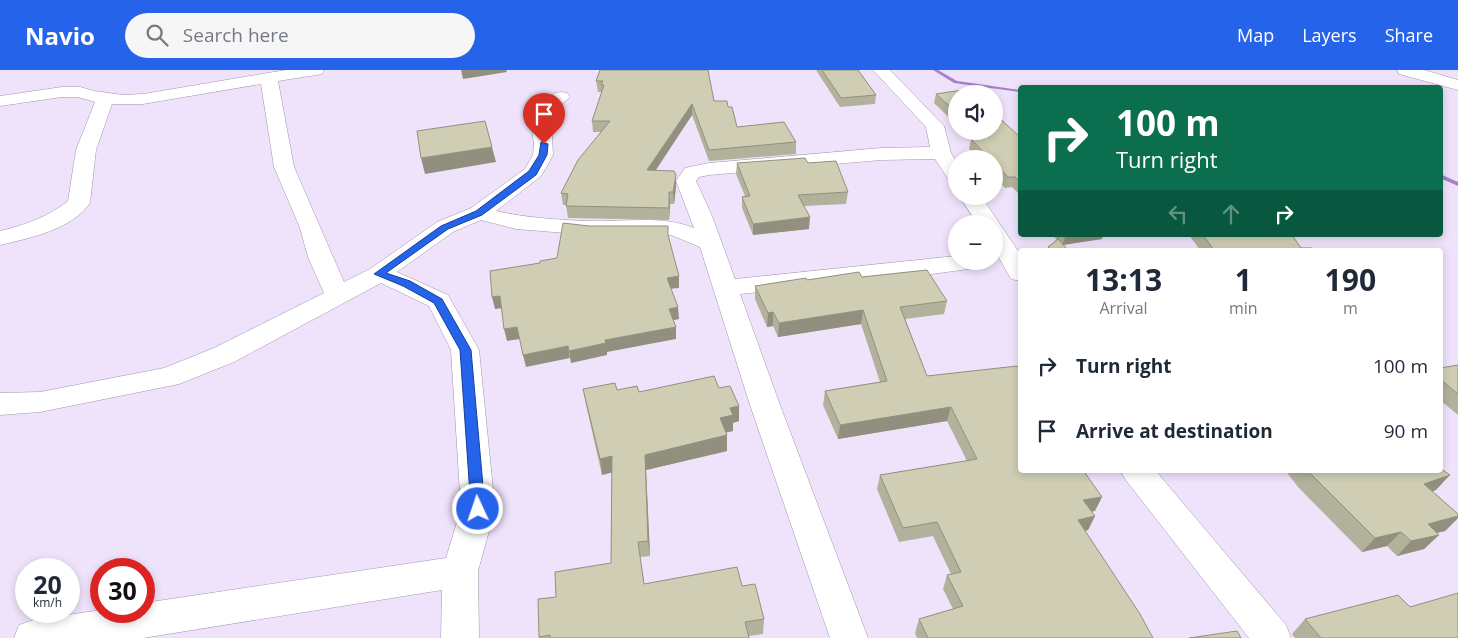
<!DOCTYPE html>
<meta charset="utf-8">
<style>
:root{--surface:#fff;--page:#f6f6f7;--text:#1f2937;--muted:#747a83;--accent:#2563eb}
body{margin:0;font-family:"Open Sans",sans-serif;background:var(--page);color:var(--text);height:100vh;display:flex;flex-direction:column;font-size:19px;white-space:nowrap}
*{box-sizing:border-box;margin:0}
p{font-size:16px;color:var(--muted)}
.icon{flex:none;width:28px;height:28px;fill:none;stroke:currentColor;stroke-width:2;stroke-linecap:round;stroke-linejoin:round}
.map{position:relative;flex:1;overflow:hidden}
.panel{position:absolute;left:1018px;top:178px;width:425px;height:225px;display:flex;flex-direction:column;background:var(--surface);border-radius:5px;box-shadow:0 2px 8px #0003}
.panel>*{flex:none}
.hud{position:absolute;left:1018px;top:15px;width:425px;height:152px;border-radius:5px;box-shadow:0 2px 8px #0003;background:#0b6e4f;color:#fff;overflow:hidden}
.buttons{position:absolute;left:948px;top:15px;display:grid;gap:10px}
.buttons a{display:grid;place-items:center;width:55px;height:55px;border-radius:50%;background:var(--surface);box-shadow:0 2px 8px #0003;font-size:25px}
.speed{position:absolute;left:15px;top:488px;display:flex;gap:10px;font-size:25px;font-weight:700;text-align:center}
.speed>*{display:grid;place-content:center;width:65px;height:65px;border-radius:50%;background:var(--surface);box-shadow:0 2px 8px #0003;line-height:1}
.speed small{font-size:12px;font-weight:400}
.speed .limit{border:8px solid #d22;background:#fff;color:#111}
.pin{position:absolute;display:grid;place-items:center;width:42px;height:42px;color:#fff;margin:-51px -21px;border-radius:50% 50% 50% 0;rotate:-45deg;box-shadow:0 0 5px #0007}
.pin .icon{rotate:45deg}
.me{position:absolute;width:55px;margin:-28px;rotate:357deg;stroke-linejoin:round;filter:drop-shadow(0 0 4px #0008)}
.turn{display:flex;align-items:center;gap:18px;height:105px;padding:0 15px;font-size:22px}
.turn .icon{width:65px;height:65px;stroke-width:2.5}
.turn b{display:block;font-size:35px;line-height:42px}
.lanes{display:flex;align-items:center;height:48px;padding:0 15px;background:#0003;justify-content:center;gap:25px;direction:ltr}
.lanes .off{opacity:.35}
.eta{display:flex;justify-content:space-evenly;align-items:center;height:85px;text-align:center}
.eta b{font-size:30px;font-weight:700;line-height:35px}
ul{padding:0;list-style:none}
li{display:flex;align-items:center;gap:15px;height:65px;padding:0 15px}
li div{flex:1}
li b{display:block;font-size:19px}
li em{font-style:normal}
header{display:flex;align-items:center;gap:30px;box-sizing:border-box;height:70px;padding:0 25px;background:var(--accent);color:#fff}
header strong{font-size:24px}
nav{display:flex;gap:28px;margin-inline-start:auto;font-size:18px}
.search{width:350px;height:45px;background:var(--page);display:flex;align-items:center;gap:12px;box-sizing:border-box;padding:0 18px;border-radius:28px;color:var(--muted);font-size:19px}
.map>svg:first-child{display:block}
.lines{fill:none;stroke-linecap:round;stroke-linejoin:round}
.stream{fill:#a681c9;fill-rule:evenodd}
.minor-casing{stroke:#a095ac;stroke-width:1}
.minor{fill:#fff;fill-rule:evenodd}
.wall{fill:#b2b19b}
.shaded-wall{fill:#91907e}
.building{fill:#cfceb4;stroke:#91907e}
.route{fill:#2563eb;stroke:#184099}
</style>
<header>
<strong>Navio</strong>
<div class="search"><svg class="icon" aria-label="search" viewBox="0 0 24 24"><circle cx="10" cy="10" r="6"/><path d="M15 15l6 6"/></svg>Search here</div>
<nav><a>Map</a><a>Layers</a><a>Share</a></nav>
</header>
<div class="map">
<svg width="1458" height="568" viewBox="0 0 1458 568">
<rect width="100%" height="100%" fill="#efe3fb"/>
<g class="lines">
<g class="stream">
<path d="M933 0H938L957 11 1020 20V22L954 13Z"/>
<path d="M1440 104 1458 112V116L1440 108Z"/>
</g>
<g class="minor-casing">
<g id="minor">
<path d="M286 0H324L322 4 316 5 278 11 294 97 344 212 370 199 437 152 471 138 525 99 533 85 534 74 532 60 533 47 537 38 555 23 561 22 567 23 570 27 554 41 551 47 553 85 543 103 540 107 496 141C527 148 560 150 591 151 625 152 662 145 694 158L676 111 685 98 709 93 881 78 930 77 926 57 873 0H890L944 56 951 83 956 91V112L949 110 935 89 881 90 709 105 699 107 696 111 712 146 735 209 956 186V191H988L984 196 976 198 917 206 740 224 780 335 868 568H830L750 335 700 177 671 165H591L516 159 481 150 453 162 397 202 448 225 479 280 495 439 478 501 479 568H441L442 520 143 568H14L19 555 33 550 101 540 144 541V533L446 488 461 439 451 280 429 236 381 213 234 292 179 314 40 342 0 345V323L40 322 164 298 214 278 324 223 308 187 300 158 274 97 261 14 143 34H112L96 80 90 133C71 160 30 168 0 175V161C25 155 48 147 68 131L76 80 95 32 78 27H62L0 36V26L62 17H80L94 21 123 25 143 24Z"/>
<path d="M1397 0H1424L1458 10V20L1399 4Z"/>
<path d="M959 126H981L1020 184V211L1011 209 994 179V154H978Z"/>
<path d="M1120 400H1155L1286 555 1291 568H1249L1125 409Z"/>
</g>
</g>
<use href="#minor" class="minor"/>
</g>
<g class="wall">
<path d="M600 0 714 31 728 37 737 57 796 72V84L709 91 692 45 655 101 676 105V117L674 134H670L669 150 568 148 566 135H563L561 123 601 62H593L592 51 602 22H598L596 11Z"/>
<path d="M816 0H858L876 25 875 34 840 37Z"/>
<path d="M936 24H956V54L934 33Z"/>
<path d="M964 61H994L1020 67V125L1012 117 1005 118 994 106V89H978L969 79 971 69H973Z"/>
<path d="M737 93H808L848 122 846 134 804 136 809 159 753 165 742 138V127L745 126 736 104Z"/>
<path d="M1053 165H1103L1102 169 1063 175 1068 180H1047L1048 177 1057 170Z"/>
<path d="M1189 165H1292L1301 178 1314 180H1200Z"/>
<path d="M862 207 947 231 944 244 905 249 927 306 1095 441H1091L1095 446 1088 460 1085 461 1153 568H917L915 563 919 549 953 539 943 519 947 505 951 504 933 466 899 472 877 419 880 405 967 391 947 351 838 369 823 335 825 321 880 312 861 254 778 267 773 256 767 257 755 229V216L807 210Z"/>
<path d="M1458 295V345L1440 330V298Z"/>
<path d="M719 318 739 336V351L733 353V361L726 362 727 381 646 400 650 486 640 487 644 514 742 516 764 549 763 564 749 566V568H539V567L556 527 611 493 612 402 602 405 586 335 583 319 617 320 639 322Z"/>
<path d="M1285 400H1440L1436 420 1432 421 1458 444V448L1445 461 1437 463 1439 465 1424 479 1397 486 1387 476 1362 482 1298 417Z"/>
<path d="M1410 537 1458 568H1295L1292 564 1305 549Z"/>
</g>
<g class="shaded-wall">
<path d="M461 0H506L507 2 463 9Z"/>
<path d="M692 34V45L648 112 647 100Z"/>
<path d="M492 77 496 92 425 104 421 88Z"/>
<path d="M676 105V117L674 134 673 122Z"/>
<path d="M669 122 670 134 669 150Z"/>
<path d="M810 147 809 159 753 165V154Z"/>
<path d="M1066 165H1103L1102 169 1062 175Z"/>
<path d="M679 206V218L668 219 667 208Z"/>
<path d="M500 226 503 238 495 239 492 227Z"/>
<path d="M678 237 679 249 670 251 669 239Z"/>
<path d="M863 240 861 254 778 267 779 253Z"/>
<path d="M773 242V256L767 257 768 243Z"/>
<path d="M517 257 520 269 507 271 504 259Z"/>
<path d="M676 257V269L607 282V285L571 293 569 281 605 270Z"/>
<path d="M568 276 570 288 526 297 523 285Z"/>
<path d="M739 336V351L733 353V361L720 364V348L730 338Z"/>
<path d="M951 337 947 351 838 369 840 355Z"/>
<path d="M727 365V381L646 400 650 486 648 471 645 385Z"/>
<path d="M612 386 614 402 602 405 600 389Z"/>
<path d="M1450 405 1436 420 1411 429 1424 414Z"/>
<path d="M1102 427 1095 441 1077 445 1083 430Z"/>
<path d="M1095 446 1088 460 1072 464 1078 450Z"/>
<path d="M1458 446V448L1445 461 1414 468 1428 454Z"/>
<path d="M1401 462 1387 476 1362 482 1375 468Z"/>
<path d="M1439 465 1424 479 1397 486 1411 471Z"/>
</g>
<g class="building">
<path d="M600 0H708L714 31H727L728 37H732L737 57 784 52 796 72 709 80 692 34 647 100 674 101 676 105 673 122H669V138L566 136 568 124 561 123 578 90 610 51H592L604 15H601L603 11H596Z"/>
<path d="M822 0H858L876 25 841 28Z"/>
<path d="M969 19 973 24H956V42L936 24Z"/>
<path d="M994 43 1020 67V112L1015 107H1008L994 93V89H990L971 69 985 68 977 61H994Z"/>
<path d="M485 51 492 77 421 88 417 61Z"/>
<path d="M805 88 808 93 836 91 848 122 798 125 810 147 753 154 742 127 750 126 737 93Z"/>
<path d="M563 153 589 156H668V165L679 206 667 208 678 237 669 239 676 257 605 270 606 273 569 281 568 276 523 285 517 257 504 259 500 226 492 227 490 201 540 193V191L557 188Z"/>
<path d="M1203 165H1292L1301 178H1312L1314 180H1214Z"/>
<path d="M1058 169 1068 180H1051L1048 177Z"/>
<path d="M927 200 947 231 900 237 927 306 1017 296 1020 300V400H1083L1102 427 1083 430 1095 446 1078 450 1140 544 1153 568H928L919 549 963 536 947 505 961 502 937 452 903 458 880 405 977 389 951 337 840 355 825 321 887 311 863 240 779 253 773 242 768 243 755 216 806 208 807 210 859 202 862 207Z"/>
<path d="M1458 295V324L1440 309V298Z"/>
<path d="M714 306 719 318 730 316 739 336 730 338 733 345 720 348 727 365 645 385 648 471 638 472 644 514 737 497 742 516 755 514 764 549 745 552 749 568H550V565L539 567 538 529 556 527 555 502 611 493 612 386 600 389 583 319 615 313 617 320 637 316 639 322Z"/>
<path d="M1440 398 1450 405 1424 414 1458 444V446L1428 454 1439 465 1411 471 1401 462 1375 468 1307 400H1440Z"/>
<path d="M1458 523V568H1321L1305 549 1398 525 1410 537Z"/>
<path d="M1237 561 1241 568H1189Z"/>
</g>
<path class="route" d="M541 72 548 74 547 85 536 105 482 145 448 159 386 203 410 211 442 229 471 280 485 439 483 443 478 445 473 443 471 439 460 280 434 233 403 216 374 204 441 156 476 141 529 101 539 85Z"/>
</svg>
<div class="buttons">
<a><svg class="icon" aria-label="sound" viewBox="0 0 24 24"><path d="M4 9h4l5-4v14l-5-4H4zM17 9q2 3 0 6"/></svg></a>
<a>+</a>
<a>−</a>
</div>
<div class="speed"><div>20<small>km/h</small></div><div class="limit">30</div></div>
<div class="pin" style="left:544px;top:74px;background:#d93025"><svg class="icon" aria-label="arrive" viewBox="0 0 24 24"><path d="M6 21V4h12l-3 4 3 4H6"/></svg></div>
<svg class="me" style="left:478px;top:439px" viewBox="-20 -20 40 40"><circle r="17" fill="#2563eb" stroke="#fff" stroke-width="3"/><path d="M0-11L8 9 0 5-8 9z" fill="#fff"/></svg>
<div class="hud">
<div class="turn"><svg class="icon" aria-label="right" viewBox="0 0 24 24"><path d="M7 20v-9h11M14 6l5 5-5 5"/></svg><div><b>100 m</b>Turn right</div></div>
<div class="lanes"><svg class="icon off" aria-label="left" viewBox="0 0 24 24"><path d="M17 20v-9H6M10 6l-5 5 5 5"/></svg><svg class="icon off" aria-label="ahead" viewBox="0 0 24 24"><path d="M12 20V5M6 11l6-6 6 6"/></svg><svg class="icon" aria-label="right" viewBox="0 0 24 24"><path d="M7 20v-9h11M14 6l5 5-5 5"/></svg></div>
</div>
<section class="panel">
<div class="eta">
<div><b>13:13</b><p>Arrival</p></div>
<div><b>1</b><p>min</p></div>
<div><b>190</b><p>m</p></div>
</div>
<ul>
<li><svg class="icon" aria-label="right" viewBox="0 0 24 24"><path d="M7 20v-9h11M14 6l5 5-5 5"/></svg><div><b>Turn right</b></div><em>100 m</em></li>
<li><svg class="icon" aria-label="arrive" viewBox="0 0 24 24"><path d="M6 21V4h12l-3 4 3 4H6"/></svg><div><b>Arrive at destination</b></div><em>90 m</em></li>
</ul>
</section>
</div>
